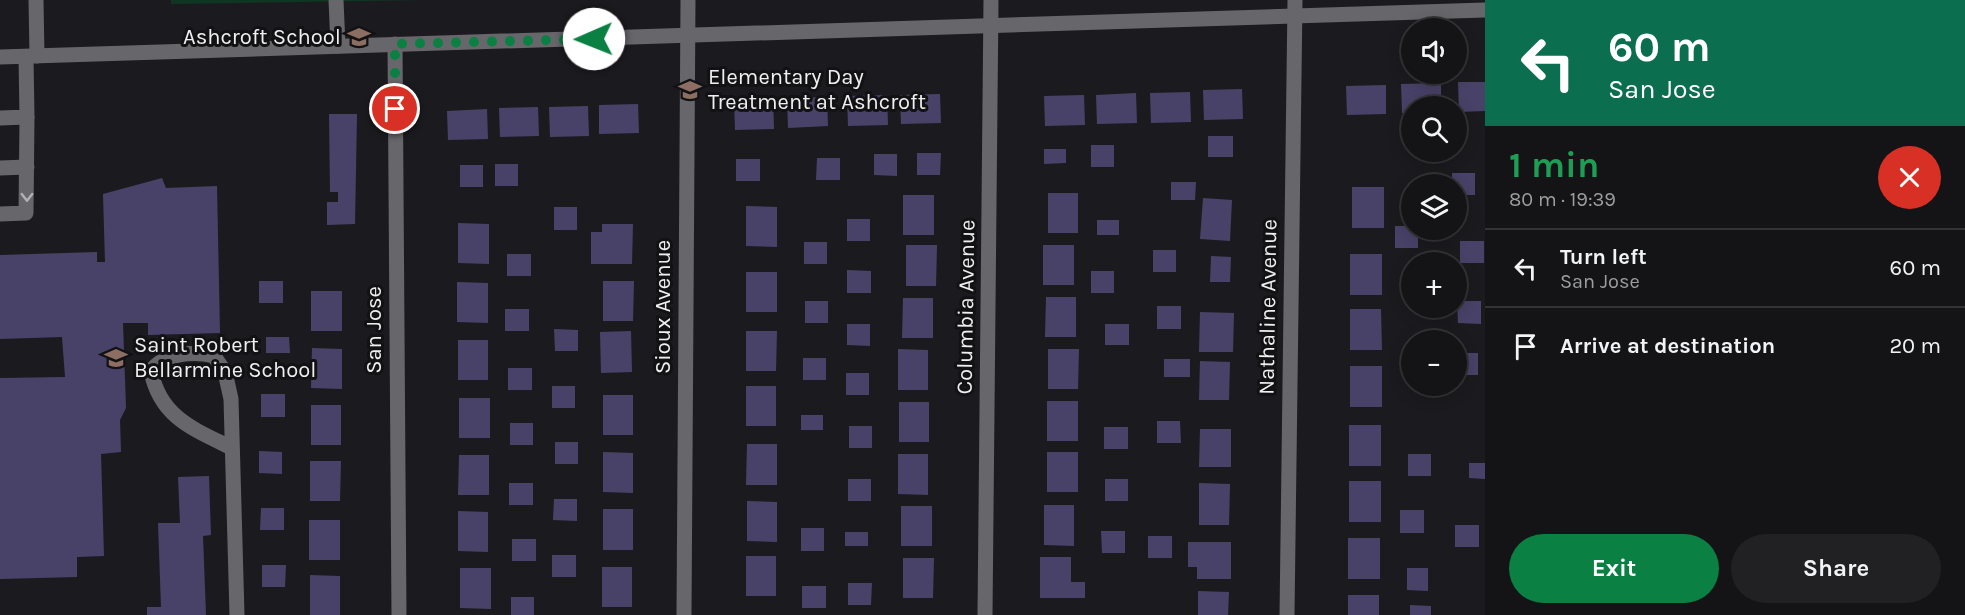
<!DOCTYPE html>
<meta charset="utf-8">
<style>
:root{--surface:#141417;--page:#212124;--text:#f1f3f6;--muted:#9d9ea1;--line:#333336;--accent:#0b8043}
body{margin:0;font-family:Karla,sans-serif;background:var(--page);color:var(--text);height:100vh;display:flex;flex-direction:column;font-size:22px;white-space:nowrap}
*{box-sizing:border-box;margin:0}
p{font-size:20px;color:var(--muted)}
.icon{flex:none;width:33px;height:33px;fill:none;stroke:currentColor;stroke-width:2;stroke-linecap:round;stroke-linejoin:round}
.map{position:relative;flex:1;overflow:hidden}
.details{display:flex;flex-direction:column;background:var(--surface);width:480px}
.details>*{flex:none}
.guide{background:#0b6e4f;color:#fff;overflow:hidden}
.tools{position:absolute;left:1401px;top:18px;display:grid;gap:12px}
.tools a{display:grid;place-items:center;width:66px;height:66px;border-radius:50%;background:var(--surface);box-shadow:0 3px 15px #0003,0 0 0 2px var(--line);font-size:30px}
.pin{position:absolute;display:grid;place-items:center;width:51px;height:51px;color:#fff;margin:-26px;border:3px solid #fff;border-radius:50%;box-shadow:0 2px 6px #0007}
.me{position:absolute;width:66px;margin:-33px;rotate:269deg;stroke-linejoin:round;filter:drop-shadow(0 0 4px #0008)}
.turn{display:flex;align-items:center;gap:21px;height:126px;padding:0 24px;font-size:27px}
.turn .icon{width:78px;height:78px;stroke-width:2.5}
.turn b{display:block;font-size:42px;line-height:51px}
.round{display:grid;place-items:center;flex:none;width:63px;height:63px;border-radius:32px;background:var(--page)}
.headline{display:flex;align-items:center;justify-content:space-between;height:102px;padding:0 24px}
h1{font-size:36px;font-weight:700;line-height:45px;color:#1e9e55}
.cta{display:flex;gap:12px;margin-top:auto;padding:12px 24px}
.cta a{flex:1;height:69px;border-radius:36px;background:var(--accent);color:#fff;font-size:24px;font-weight:700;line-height:69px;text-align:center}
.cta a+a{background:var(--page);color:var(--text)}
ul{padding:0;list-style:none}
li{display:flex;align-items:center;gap:18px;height:78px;padding:0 24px;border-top:2px solid var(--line)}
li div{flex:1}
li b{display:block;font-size:22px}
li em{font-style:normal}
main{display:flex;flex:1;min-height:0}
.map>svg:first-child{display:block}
.green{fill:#0f3622}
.building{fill:#494268}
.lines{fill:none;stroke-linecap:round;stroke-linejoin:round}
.minor{stroke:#66666b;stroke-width:15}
.oneway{stroke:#b1b1b5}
.route{stroke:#0b8043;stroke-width:10;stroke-dasharray:0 18}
.labels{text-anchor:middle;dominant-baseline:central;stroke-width:6;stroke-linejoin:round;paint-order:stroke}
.poi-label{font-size:22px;fill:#efeff2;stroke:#121215;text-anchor:start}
.street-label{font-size:22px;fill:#efeff2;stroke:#121215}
</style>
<main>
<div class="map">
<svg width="1485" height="615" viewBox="0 0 1485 615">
<rect width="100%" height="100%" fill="#1b1b1f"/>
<path class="green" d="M171 0H428L171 4Z"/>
<g class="building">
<path d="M1458 82H1485V111L1459 112Z"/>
<path d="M1441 83V106H1412V113H1402L1401 84Z"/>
<path d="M1386 85V114L1347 115 1346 86Z"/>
<path d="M1242 89 1243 119 1204 120 1203 90Z"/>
<path d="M1190 92 1191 122 1151 123 1150 93Z"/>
<path d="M1136 93 1137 123 1097 124 1096 95Z"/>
<path d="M940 94 941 123 901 124 900 95Z"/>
<path d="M887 95 888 125 848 126 847 96Z"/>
<path d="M1084 95 1085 125 1045 126 1044 96Z"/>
<path d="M827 97 828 126 788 128 787 98Z"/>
<path d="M773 99 774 129 735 130 734 100Z"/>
<path d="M638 104 639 133 599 134V105Z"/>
<path d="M588 106 589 136 550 137 549 107Z"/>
<path d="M538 107 539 136 500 137 499 108Z"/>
<path d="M487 109 488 139 448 140 447 111Z"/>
<path d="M329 114H357L355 224 327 225V202H338V192H330Z"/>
<rect x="1208" y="136" width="25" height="21"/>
<rect x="1091" y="145" width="23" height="22"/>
<path d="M1044 149H1066V163L1044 164Z"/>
<path d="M917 153H941L940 175H917Z"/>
<path d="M874 154H897V176L874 175Z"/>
<path d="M817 158H840V180H816Z"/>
<rect x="736" y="159" width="24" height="22"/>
<rect x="495" y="164" width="23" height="22"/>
<rect x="460" y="165" width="23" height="22"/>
<path d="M1452 173H1475V195H1456V184H1452Z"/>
<path d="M162 178 166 188 217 186 220 333 148 335V323H123L126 408 120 420 121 452 101 454 104 556 77 557V577L0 579V378L65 377 62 337 0 339V255L97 252V262H105L103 194Z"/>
<path d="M1171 182H1196L1195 200H1171Z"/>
<rect x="1352" y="187" width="32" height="41"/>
<rect x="1048" y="193" width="30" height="40"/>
<rect x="903" y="195" width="31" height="40"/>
<path d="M1203 198 1232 200 1230 241 1200 239Z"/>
<path d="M746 206 777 207V247L746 246Z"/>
<rect x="554" y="207" width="23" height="23"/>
<rect x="847" y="219" width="23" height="22"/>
<rect x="1097" y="220" width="22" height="15"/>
<path d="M458 223 489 224V264L458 263Z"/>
<path d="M602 224H633L632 264H591V232H602Z"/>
<path d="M1395 226H1412V230H1418V248H1395Z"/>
<rect x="1460" y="241" width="24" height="22"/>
<rect x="804" y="242" width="23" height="22"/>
<path d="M906 245H937L936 286H906Z"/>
<rect x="1043" y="245" width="31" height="40"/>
<rect x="1153" y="250" width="23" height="22"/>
<rect x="507" y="254" width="24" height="22"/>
<rect x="1350" y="254" width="32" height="41"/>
<path d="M1211 256 1231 257 1230 282H1210Z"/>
<path d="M847 270 871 271V293H847Z"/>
<rect x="1091" y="271" width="23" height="22"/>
<rect x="746" y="272" width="31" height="40"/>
<rect x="259" y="281" width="24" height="22"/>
<path d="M603 281H634L633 321H603Z"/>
<path d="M457 282 488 283V323L457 322Z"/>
<rect x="311" y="291" width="31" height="40"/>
<path d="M1046 297H1076V337H1045Z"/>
<path d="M903 298H933V338H902Z"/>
<rect x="805" y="301" width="23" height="22"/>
<path d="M1457 301H1481V324L1458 323Z"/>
<rect x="1157" y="306" width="24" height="23"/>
<rect x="505" y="309" width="24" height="22"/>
<path d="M1350 309H1381L1382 350H1350Z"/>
<path d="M1200 312 1234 313 1233 352H1199Z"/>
<path d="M847 324H870V346L847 345Z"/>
<rect x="1105" y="324" width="24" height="21"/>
<path d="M554 329 578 330V351H555Z"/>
<path d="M631 331 632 372 601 373 600 332Z"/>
<path d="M746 331H777L776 371H746Z"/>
<path d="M266 337H289L290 353H266Z"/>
<rect x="458" y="340" width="30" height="40"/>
<path d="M312 348 342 349V389L311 388Z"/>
<path d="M898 349 928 350V390H898Z"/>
<path d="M1048 349H1079L1078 389H1048Z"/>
<rect x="1456" y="353" width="22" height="22"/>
<rect x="803" y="358" width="23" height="22"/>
<rect x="1164" y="359" width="26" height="18"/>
<path d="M1200 361 1230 362 1229 400H1199Z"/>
<rect x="1350" y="366" width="32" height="41"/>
<rect x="508" y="368" width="24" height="22"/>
<rect x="846" y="373" width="23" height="22"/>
<rect x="552" y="386" width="23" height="22"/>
<rect x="746" y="386" width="30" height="40"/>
<rect x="261" y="394" width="24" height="23"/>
<rect x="603" y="395" width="30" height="40"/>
<rect x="459" y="398" width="31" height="40"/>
<rect x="1047" y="401" width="31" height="40"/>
<rect x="899" y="402" width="30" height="40"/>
<rect x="311" y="405" width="30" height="40"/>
<rect x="801" y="415" width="22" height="15"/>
<path d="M1157 421H1180L1181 443H1157Z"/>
<rect x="510" y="423" width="23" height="22"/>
<rect x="1349" y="425" width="32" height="41"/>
<rect x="849" y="426" width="23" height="22"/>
<rect x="1104" y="427" width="24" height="22"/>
<path d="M1200 429H1231V467H1199Z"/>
<rect x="555" y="442" width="23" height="22"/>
<path d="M747 444H777V485H746Z"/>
<path d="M259 451 282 452V474L259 473Z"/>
<path d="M603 452 633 453V493L603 492Z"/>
<rect x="1047" y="452" width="31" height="40"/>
<path d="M898 454H928V495L898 494Z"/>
<rect x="1408" y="454" width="23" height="22"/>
<path d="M459 455H489V495H458Z"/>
<path d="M310 461H341L340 501H310Z"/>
<path d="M1469 463H1485V479L1469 478Z"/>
<path d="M209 476 211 535 203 536 206 615H147V607H161L158 523H180L178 477Z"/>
<rect x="848" y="479" width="23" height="22"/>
<rect x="1105" y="479" width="23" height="22"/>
<rect x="1349" y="481" width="32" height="41"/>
<rect x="509" y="483" width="24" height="22"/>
<path d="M1199 483 1230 484 1229 525H1199Z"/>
<path d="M554 499H577V521L553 520Z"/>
<path d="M747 501 777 502V542L747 541Z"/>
<path d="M1044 505H1074V546L1044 545Z"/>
<rect x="901" y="506" width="31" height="40"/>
<path d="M261 508H284V530H260Z"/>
<rect x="603" y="509" width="30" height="41"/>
<rect x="1400" y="510" width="24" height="23"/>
<path d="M458 511 488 512V552L458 551Z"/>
<rect x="309" y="520" width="31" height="40"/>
<rect x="1455" y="525" width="24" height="22"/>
<rect x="801" y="528" width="23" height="23"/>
<path d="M1101 531H1125V553H1102Z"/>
<rect x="845" y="532" width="23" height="14"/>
<rect x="1148" y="536" width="24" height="22"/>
<rect x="1348" y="538" width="32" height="41"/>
<rect x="512" y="539" width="24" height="22"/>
<path d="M1188 542H1231V579H1197V567H1188Z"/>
<rect x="552" y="555" width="24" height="22"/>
<rect x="746" y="556" width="30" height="40"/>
<path d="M1040 557H1071V582H1085V598H1040Z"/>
<path d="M903 558H934L933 598H903Z"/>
<path d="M262 565H286L285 587H262Z"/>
<rect x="602" y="567" width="30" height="40"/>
<path d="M460 568H491V609L460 608Z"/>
<path d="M1407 568H1428V591L1407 590Z"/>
<path d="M310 575 340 576V615H310Z"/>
<path d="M848 583H872L871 605H848Z"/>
<rect x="802" y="586" width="24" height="22"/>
<path d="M1198 591 1229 592 1228 615H1198Z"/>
<rect x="1348" y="595" width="31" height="20"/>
<rect x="511" y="597" width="23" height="18"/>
<path d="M1410 605 1431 606V615H1410Z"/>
</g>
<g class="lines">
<g class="minor">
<path d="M36 0 37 56"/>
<path d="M336 0 338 46"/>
<path d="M395 44 399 615"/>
<path d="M0 57 1485 10"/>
<path d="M0 118 27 117 26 57"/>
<path d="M0 168 27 167"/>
<path d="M0 214 26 213 27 117"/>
<path d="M232 448C193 429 160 417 151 371 164 353 193 351 214 356L225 372 231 399 237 615"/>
<path d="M684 615 688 0"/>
<path d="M985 615 991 0"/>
<path d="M1287 615 1295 0"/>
</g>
</g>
<defs><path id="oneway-chevron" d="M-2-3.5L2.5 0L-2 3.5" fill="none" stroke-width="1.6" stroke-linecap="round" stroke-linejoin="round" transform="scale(1.5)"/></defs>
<use class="oneway" href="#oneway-chevron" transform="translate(27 197) rotate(90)"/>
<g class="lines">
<path class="route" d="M395 109V44L594 39"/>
</g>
<defs>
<g id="school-bare" transform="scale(1.8)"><path d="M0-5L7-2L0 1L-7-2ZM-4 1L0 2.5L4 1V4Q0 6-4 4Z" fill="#8d6e63" stroke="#121215" stroke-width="2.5" paint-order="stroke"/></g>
</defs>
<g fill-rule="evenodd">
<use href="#school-bare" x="359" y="37"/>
<use href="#school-bare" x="690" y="90"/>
<use href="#school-bare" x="116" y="358"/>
</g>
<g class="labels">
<g class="poi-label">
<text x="341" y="37" text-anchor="end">Ashcroft School</text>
<text x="708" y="77">Elementary Day<tspan x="708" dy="25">Treatment at Ashcroft</tspan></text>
<text x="134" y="345">Saint Robert<tspan x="134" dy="25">Bellarmine School</tspan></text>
</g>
<g class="street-label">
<text transform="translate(663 307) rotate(-90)">Sioux Avenue</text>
<text transform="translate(966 307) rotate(-89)">Columbia Avenue</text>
<text transform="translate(1268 307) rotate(-89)">Nathaline Avenue</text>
<text transform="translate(374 330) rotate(-90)">San Jose</text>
</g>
</g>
</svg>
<div class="tools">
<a><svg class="icon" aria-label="sound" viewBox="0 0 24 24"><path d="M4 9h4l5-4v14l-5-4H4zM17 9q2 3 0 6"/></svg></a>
<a><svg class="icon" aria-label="search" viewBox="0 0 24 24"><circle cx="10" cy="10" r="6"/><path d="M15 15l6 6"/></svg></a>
<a><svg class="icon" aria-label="layers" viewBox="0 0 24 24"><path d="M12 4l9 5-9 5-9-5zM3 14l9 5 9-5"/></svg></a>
<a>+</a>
<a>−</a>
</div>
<div class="pin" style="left:395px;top:109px;background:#d93025"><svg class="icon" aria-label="arrive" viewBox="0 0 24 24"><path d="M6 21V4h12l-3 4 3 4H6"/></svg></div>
<svg class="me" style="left:594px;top:39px" viewBox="-20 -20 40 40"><circle r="19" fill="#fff"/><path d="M0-13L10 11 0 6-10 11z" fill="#0b8043"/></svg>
</div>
<section class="details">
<div class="guide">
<div class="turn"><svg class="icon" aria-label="left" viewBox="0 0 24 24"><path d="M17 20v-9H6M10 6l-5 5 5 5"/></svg><div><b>60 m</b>San Jose</div></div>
</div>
<div class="headline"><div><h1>1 min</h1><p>80 m · 19:39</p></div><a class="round" style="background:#d93025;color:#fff"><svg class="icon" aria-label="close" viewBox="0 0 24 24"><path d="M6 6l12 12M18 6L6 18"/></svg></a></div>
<ul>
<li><svg class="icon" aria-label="left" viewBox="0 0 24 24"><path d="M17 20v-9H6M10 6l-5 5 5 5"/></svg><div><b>Turn left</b><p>San Jose</p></div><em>60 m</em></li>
<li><svg class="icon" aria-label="arrive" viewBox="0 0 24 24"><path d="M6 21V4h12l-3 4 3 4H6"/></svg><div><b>Arrive at destination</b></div><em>20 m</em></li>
</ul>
<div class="cta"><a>Exit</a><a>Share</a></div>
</section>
</main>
